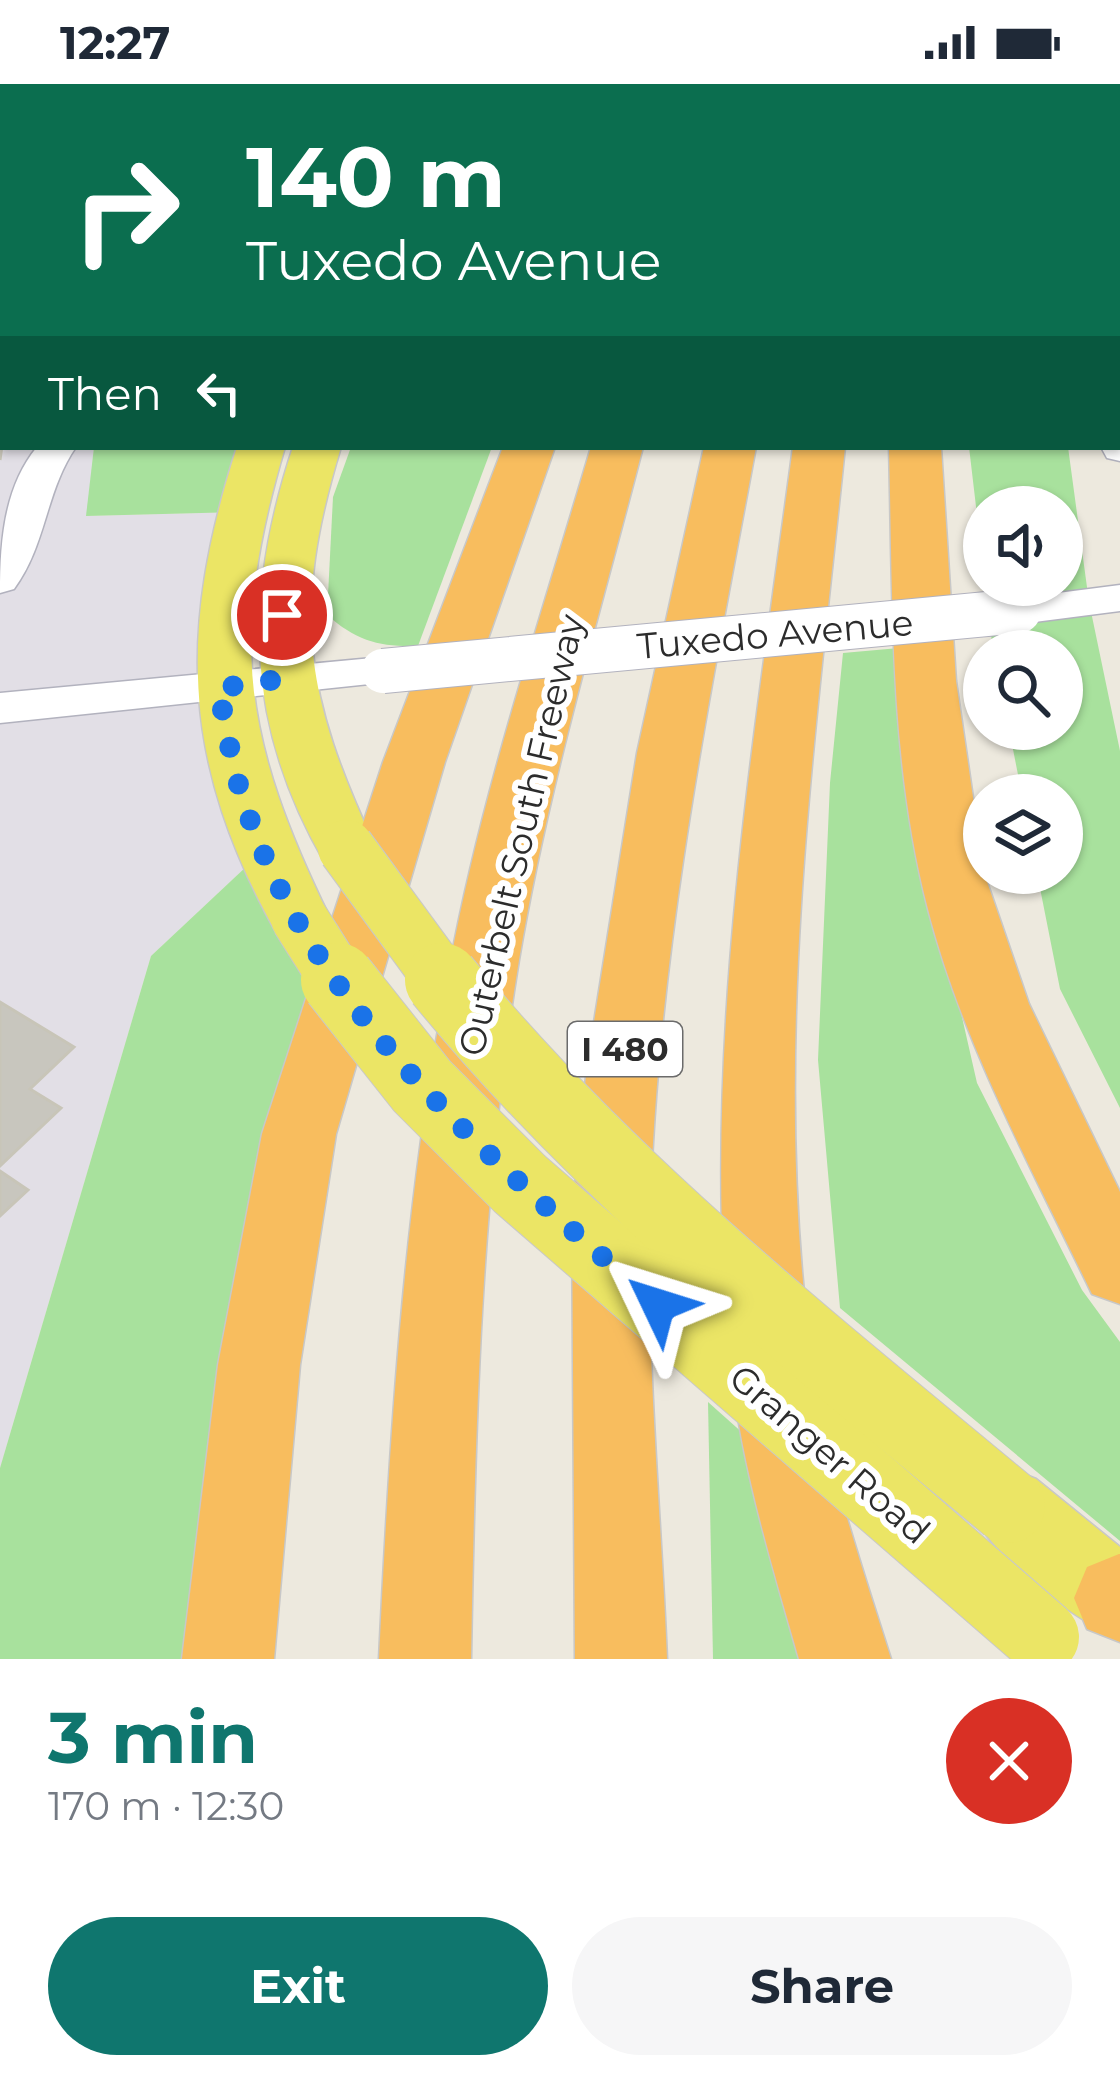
<!DOCTYPE html>
<meta charset="utf-8">
<style>
:root{--surface:#fff;--page:#f6f6f7;--text:#1f2937;--muted:#747a83;--accent:#0f766e}
body{margin:0;font-family:Montserrat,sans-serif;background:var(--page);color:var(--text);height:100vh;display:flex;flex-direction:column;font-size:45px;white-space:nowrap}
*{box-sizing:border-box;margin:0}
p{font-size:39px;color:var(--muted)}
.icon{flex:none;width:66px;height:66px;fill:none;stroke:currentColor;stroke-width:2;stroke-linecap:round;stroke-linejoin:round}
.map{position:relative;height:1575px;overflow:hidden}
.drawer{display:flex;flex-direction:column;background:var(--surface);flex:1}
.drawer>*{flex:none}
.top-card{position:absolute;left:0px;top:0px;width:1122px;height:366px;box-shadow:0 3px 9px #0004;background:#0b6e4f;color:#fff;overflow:hidden}
.buttons{position:absolute;left:963px;top:402px;display:grid;gap:24px}
.buttons a{display:grid;place-items:center;width:120px;height:120px;border-radius:50%;background:var(--surface);box-shadow:0 3px 9px #0004;font-size:60px}
.pin{position:absolute;display:grid;place-items:center;width:102px;height:102px;color:#fff;margin:-51px;border:6px solid #fff;border-radius:50%;box-shadow:0 3px 12px #0007}
.me{position:absolute;width:132px;margin:-66px;rotate:311deg;stroke-linejoin:round;filter:drop-shadow(0 0 9px #0008)}
.turn{display:flex;align-items:center;gap:42px;height:252px;padding:0 48px;font-size:54px}
.turn .icon{width:156px;height:156px;stroke-width:2.5}
.turn b{display:block;font-size:84px;line-height:102px}
.then{display:flex;align-items:center;height:114px;padding:0 48px;background:#0003;gap:24px;font-size:45px}
.round{display:grid;place-items:center;flex:none;width:126px;height:126px;border-radius:63px;background:var(--page)}
.head{display:flex;align-items:center;justify-content:space-between;height:204px;padding:0 48px}
h1{font-size:72px;font-weight:700;line-height:90px;color:var(--accent)}
.cta{display:flex;gap:24px;margin-top:auto;padding:24px 48px}
.cta a{flex:1;height:138px;border-radius:72px;background:var(--accent);color:#fff;font-size:48px;font-weight:700;line-height:138px;text-align:center}
.cta a+a{background:var(--page);color:var(--text)}
.status{display:flex;justify-content:space-between;align-items:center;height:84px;padding:0 60px;background:var(--surface);direction:ltr}
.status svg{height:33px;fill:currentColor}
.map>svg:first-child{display:block}
.industrial{fill:#e2dfe6}
.green{fill:#a8e19d;fill-rule:evenodd}
.building{fill:#c8c6be;stroke:#c8c5b8;stroke-width:3}
.lines{fill:none;stroke-linecap:round;stroke-linejoin:round}
.minor-casing{stroke:#b2b2be;stroke-width:3}
.major-casing{stroke:#c8c8c8;stroke-width:3}
.highway-casing{stroke:#c8c8c8;stroke-width:3}
.minor{fill:#fff;fill-rule:evenodd}
.major{fill:#ebe565;fill-rule:evenodd}
.highway{fill:#f8bd5e;fill-rule:evenodd}
.minor-bridge-casing{stroke:#b2b2be;stroke-width:46;stroke-linecap:butt}
.major-bridge-far1-casing{stroke:#c8c8c8;stroke-width:58;stroke-linecap:butt}
.major-bridge-casing{stroke:#c8c8c8;stroke-width:76;stroke-linecap:butt}
.minor-bridge{stroke:#fff;stroke-width:44}
.major-bridge-far1{stroke:#ebe565;stroke-width:56}
.major-bridge{stroke:#ebe565;stroke-width:74}
.route{stroke:#1a73e8;stroke-width:21;stroke-dasharray:0 37.8}
.labels{text-anchor:middle;dominant-baseline:central;stroke-width:12;stroke-linejoin:round;paint-order:stroke}
.shield{fill:#fff;stroke:#6b6b6b;stroke-width:3}
.shield-label{font-size:33px;font-weight:bold;fill:#2c2c2c}
.street-label{font-size:36px;fill:#2c2c2c;stroke:#fff}
</style>
<div class="status"><b>12:27</b><svg viewBox="0 0 49 12"><path d="M0 12V9h3v3zM5 12V6h3v6zM10 12V3h3v9zM15 12V0h3v12zM26 1h20v11H26zM47 4h2v5h-2z"/></svg></div>
<div class="map">
<svg width="1120" height="1575" viewBox="0 0 1120 1575">
<rect width="100%" height="100%" fill="#ede9de"/>
<path class="industrial" d="M0 6 3 363H94L87 432 240 428 264 766 151 872 0 1384Z"/>
<g class="green">
<path d="M94 363H261L240 428 86 432Z"/>
<path d="M351 363H492L418 562C379 563 357 557 327 531L333 413Z"/>
<path d="M969 363H1068L1089 518 1120 667V1024L1060 905 1037 789H1062V711H1022L1009 645H1062V567H993ZM984 423H1062V501H984Z"/>
<path d="M899 564 903 674 977 999 1082 1206 1120 1258V1457L840 1224 818 976 830 699 843 569Z"/>
<path d="M264 766 322 876 228 1575H0V1384L151 872Z"/>
<path d="M708 1318 765 1369 824 1575H713Z"/>
</g>
<g class="building">
<path d="M3 214V354L0 376V215Z"/>
<path d="M0 918 74 963 30 1005 61 1024 0 1082Z"/>
<path d="M0 1087 28 1106 0 1132Z"/>
</g>
<g class="lines">
<g class="minor-casing">
<g id="minor">
<path d="M0 92H3L0 127Z"/>
<path d="M0 169 3 170V191L0 190Z"/>
<rect x="1119" y="188" width="1" height="20"/>
<path d="M1120 346V377L1107 374 1101 363H1119Z"/>
<path d="M37 363H76C45 408 47 460 14 505L0 509C0 458 4 403 37 363Z"/>
<path d="M1120 501V527L1019 540 1004 536 998 527 1004 518 1019 514Z"/>
<path d="M383 573 398 577 405 587 398 597 0 639V609Z"/>
</g>
</g>
<g class="major-casing">
<g id="major">
<path d="M237 363H285C228 556 243 655 330 834L321 850 299 857 277 850C181 678 178 547 237 363Z"/>
<path d="M293 363H341C291 526 304 611 376 764L367 779 346 785 325 779C244 639 244 512 293 363Z"/>
<path d="M1008 1384 1036 1395 1120 1463V1555C1072 1536 989 1469 968 1422L980 1395Z"/>
</g>
</g>
<g class="highway-casing">
<g id="highway">
<path d="M633 0H673L632 3Z"/>
<rect x="700" y="0" width="40" height="3"/>
<rect x="786" y="0" width="40" height="3"/>
<path d="M841 0H881L840 3Z"/>
<path d="M890 0H930L889 3Z"/>
<path d="M503 363H555L445 678 336 1050 300 1281 274 1575H182L218 1281 262 1050 383 678Z"/>
<path d="M591 363H643C599 533 548 703 519 876 481 1107 475 1341 471 1575H379C390 1342 405 1109 450 880 483 704 541 534 591 363Z"/>
<path d="M704 363H756C709 615 657 872 650 1129 646 1275 661 1428 667 1575H575L572 1132 587 982 637 669Z"/>
<path d="M793 363H845C814 665 770 973 812 1277 826 1379 860 1477 891 1575H799C771 1477 740 1377 730 1275 700 970 753 665 793 363Z"/>
<path d="M889 363H941L956 597 984 789 1029 920 1120 1108V1220L1092 1210C1032 1085 963 960 928 825 889 675 893 517 889 363Z"/>
<path d="M1119 1470H1120V1558L1087 1545 1074 1514 1087 1483Z"/>
</g>
</g>
<use href="#minor" class="minor"/>
<use href="#major" class="major"/>
<use href="#highway" class="highway"/>
<g class="minor-bridge-casing">
<path id="minor-bridge" d="M383 587 1019 527"/>
</g>
<g class="major-bridge-far1-casing">
<g id="major-bridge-far1">
<path d="M346 764 445 899"/>
<path d="M299 834 340 899"/>
</g>
</g>
<g class="major-bridge-casing">
<g id="major-bridge">
<path d="M338 896 422 1002 520 1100 1042 1553"/>
<path d="M442 896C606 1097 810 1257 1008 1422"/>
</g>
</g>
<use href="#minor-bridge" class="minor-bridge"/>
<use href="#major-bridge-far1" class="major-bridge-far1"/>
<use href="#major-bridge" class="major-bridge"/>
</g>
<g class="lines">
<path class="route" d="M282 531V595L218 604C225 636 230 670 239 702 304 922 492 1076 658 1221"/>
</g>
<g class="labels">
<rect class="shield" x="568" y="938" width="114" height="54" rx="9"/>
<g class="shield-label">
<text x="625" y="965">I 480</text>
</g>
<g class="street-label">
<text transform="translate(775 550) rotate(-5)">Tuxedo Avenue</text>
<text transform="translate(521 751) rotate(-77)">Outerbelt South Freeway</text>
<text transform="translate(830 1370) rotate(41)">Granger Road</text>
</g>
</g>
</svg>
<div class="buttons">
<a><svg class="icon" aria-label="sound" viewBox="0 0 24 24"><path d="M4 9h4l5-4v14l-5-4H4zM17 9q2 3 0 6"/></svg></a>
<a><svg class="icon" aria-label="search" viewBox="0 0 24 24"><circle cx="10" cy="10" r="6"/><path d="M15 15l6 6"/></svg></a>
<a><svg class="icon" aria-label="layers" viewBox="0 0 24 24"><path d="M12 4l9 5-9 5-9-5zM3 14l9 5 9-5"/></svg></a>
</div>
<div class="pin" style="left:282px;top:531px;background:#d93025"><svg class="icon" aria-label="arrive" viewBox="0 0 24 24"><path d="M6 21V4h12l-3 4 3 4H6"/></svg></div>
<svg class="me" style="left:658px;top:1221px" viewBox="-20 -20 40 40"><path d="M0-17L14 15 0 8-14 15z" fill="#1a73e8" stroke="#fff" stroke-width="4"/></svg>
<div class="top-card">
<div class="turn"><svg class="icon" aria-label="right" viewBox="0 0 24 24"><path d="M7 20v-9h11M14 6l5 5-5 5"/></svg><div><b>140 m</b>Tuxedo Avenue</div></div>
<div class="then">Then<svg class="icon" aria-label="left" viewBox="0 0 24 24"><path d="M17 20v-9H6M10 6l-5 5 5 5"/></svg></div>
</div>
</div>
<section class="drawer">
<div class="head"><div><h1>3 min</h1><p>170 m · 12:30</p></div><a class="round" style="background:#d93025;color:#fff"><svg class="icon" aria-label="close" viewBox="0 0 24 24"><path d="M6 6l12 12M18 6L6 18"/></svg></a></div>
<div class="cta"><a>Exit</a><a>Share</a></div>
</section>
